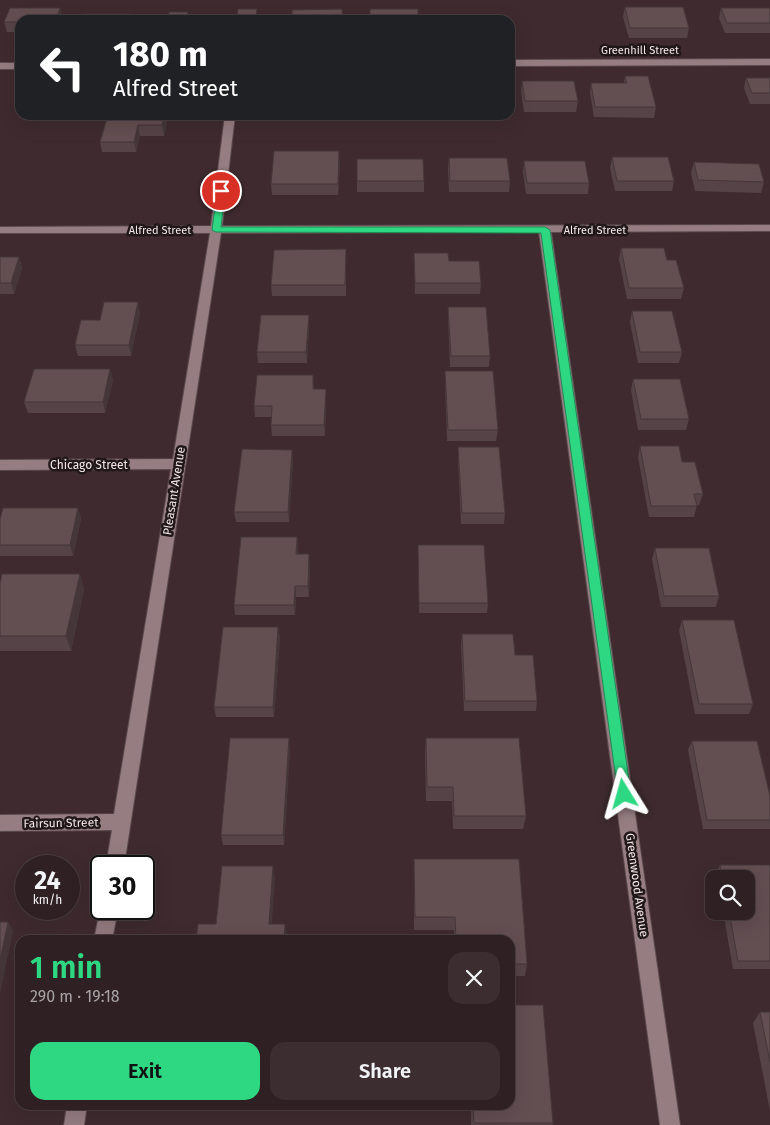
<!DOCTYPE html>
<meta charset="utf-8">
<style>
:root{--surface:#2f2023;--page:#3b2d30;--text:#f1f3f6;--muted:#a7a3a6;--line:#4a3e41;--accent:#2ed883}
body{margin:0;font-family:"Fira Sans",sans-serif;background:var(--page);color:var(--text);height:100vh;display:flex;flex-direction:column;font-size:19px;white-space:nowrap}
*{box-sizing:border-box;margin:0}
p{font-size:16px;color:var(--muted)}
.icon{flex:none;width:28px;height:28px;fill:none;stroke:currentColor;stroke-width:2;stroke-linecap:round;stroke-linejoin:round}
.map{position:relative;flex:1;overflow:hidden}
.drawer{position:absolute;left:15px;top:935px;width:500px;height:175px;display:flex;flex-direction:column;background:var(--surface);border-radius:15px;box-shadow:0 5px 20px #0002,0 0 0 1px var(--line)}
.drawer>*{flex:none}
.guide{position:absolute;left:15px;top:15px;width:500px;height:105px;border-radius:15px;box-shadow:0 5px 20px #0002,0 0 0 1px var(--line);background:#202124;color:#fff;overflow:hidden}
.controls{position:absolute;left:705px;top:870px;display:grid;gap:10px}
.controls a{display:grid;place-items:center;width:50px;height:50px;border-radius:10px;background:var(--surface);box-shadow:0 5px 20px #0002,0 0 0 1px var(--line);font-size:25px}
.speed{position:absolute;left:15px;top:855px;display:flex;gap:10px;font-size:25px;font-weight:700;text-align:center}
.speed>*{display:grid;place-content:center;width:65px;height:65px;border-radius:50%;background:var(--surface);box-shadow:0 5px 20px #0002,0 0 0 1px var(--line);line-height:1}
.speed small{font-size:12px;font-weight:400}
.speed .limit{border:2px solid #111;border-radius:8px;background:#fff;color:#111}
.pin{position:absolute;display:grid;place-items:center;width:42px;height:42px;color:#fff;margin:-21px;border:2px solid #fff;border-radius:50%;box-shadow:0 1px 5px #0007}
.me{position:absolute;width:55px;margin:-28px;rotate:352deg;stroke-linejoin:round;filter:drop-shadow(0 0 4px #0008)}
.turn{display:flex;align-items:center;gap:18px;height:105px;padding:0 15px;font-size:22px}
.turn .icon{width:65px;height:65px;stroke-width:2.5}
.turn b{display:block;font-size:35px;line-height:42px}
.round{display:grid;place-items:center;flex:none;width:52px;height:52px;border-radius:15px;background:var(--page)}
.overview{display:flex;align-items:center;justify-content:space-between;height:85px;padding:0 15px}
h1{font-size:30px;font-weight:600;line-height:38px;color:var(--accent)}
.button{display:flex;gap:10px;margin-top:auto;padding:10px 15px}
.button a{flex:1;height:58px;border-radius:15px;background:var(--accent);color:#111;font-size:20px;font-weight:600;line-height:58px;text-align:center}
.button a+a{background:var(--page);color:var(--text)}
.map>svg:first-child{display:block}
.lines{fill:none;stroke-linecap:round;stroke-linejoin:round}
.street-casing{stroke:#5b4a4d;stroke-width:2}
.street{fill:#957d82;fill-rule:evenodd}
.wall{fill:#554347}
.shaded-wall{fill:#453739}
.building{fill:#634e52;stroke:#453739}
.route{fill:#2ed883;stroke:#1e8c55}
.labels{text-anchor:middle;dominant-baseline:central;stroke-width:5;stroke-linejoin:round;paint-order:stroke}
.far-street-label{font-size:11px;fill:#f3e5e8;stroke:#201718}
.street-label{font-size:12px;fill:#f3e5e8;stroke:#201718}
</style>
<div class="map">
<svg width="770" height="1125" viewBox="0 0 770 1125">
<rect width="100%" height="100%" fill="#3f2b2f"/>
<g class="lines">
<g class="street-casing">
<g id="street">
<path d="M770 59V65L510 66V60Z"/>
<rect x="0" y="63" width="20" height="6"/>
<path d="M225 115H235L222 226 770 225V231L551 232 680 1125H660L539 232 221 233 124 866H106L112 830 0 831V815L114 814 171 469 0 470V460L173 459 210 233H0V227L211 226Z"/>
<path d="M101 905V909H118L112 940H94Z"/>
<path d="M67 1105H87L84 1125H64Z"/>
</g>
</g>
<use href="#street" class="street"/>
</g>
<g class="wall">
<path d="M625 7 689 28 687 38H629L623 17Z"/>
<path d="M10 8H60L62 18V20H20V32H7L4 22Z"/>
<path d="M721 8H770V33H725L719 18Z"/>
<path d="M625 76 656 107 654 118 594 117 590 93 591 83H624Z"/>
<path d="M746 78H770V104H750L744 88Z"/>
<path d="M522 81 578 101 576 112H524L521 91Z"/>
<path d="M20 87V113H17L14 103Z"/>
<path d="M108 115 167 123 164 136H140L136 152H102L100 142Z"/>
<path d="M274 115H316L315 117H274Z"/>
<rect x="437" y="115" width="61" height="3"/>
<path d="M612 157 674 181 672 191H615L610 168Z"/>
<path d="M449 158 510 181 509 192H449L448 169Z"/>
<path d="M524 161 589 183 588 194H526L523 172Z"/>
<path d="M340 162 338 195H272L271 184Z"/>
<path d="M694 162 764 182 761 193 695 191 691 173Z"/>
<rect x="357" y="181" width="67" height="11"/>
<path d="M621 248 684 288 681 299H627L619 259Z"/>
<path d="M414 253 449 261 481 283 480 294H415Z"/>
<path d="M0 257H19L22 268 14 294H0Z"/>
<path d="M346 260V296H272L271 285Z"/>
<path d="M448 307 490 356 489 367H450L448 318Z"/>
<path d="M632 311 682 352 679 363H638L630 322Z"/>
<path d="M140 313 131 356H78L75 345 100 320Z"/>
<path d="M309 326 307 363H258L257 352Z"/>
<path d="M445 371 498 430 496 441H447L445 382Z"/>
<path d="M313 375 314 389H326V400L325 436H272L271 425 272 417H255L254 406Z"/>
<path d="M633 379 689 419 686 430H638L631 390Z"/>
<path d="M113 380 105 413H28L24 402Z"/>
<path d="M640 446 682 462 703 494 699 505H697L694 517H649L638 457Z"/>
<path d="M458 447 505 513 504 524H461L458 458Z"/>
<path d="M292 450 293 461 289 522H236L234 512Z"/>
<path d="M78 508 81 519 73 556H0V519Z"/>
<path d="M297 537 298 554 310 565 309 597H296L295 615H235L234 605Z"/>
<path d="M418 545 488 603 487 613H419Z"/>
<path d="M655 548 719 596 716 607H661L652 559Z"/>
<path d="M0 583 84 589 71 651H0Z"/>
<path d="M682 620 753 704 749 714H695L679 630Z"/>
<path d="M278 627 280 638 274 717H216L214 707Z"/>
<path d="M462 634 515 655 537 701 536 711H464L461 644Z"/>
<path d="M426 738 526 816 523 829H453L452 801H426L425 752Z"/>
<path d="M692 741 770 796V829H703L688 750Z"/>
<path d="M290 748 284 845H223L221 835Z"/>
<path d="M414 859H519L527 964 525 976H510V940H454V930H414Z"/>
<path d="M720 865H770V969H733L723 911H746V879H716V874Z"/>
<path d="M760 1012H770V1111L753 1023Z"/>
<path d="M471 1105H510L553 1123 552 1125H471Z"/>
</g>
<g class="shaded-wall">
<path d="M60 8 62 18V20H56Z"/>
<path d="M164 115H166L167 123 164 136 162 125Z"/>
<path d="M138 125 140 136 136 152 134 142Z"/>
<path d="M339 151 340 162 338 195V184Z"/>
<path d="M19 257 22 268 14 294 11 283Z"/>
<path d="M138 302 140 313 131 356 129 345Z"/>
<path d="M309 315V326L307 363 306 352Z"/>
<path d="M110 369 113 380 105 413 103 402Z"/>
<path d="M326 389V400L325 436 324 425Z"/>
<path d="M292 450 293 461 289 522 288 512Z"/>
<path d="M78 508 81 519 73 556 70 545Z"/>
<path d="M297 537 298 547 297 565 296 554Z"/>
<path d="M309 554 310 565 309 597 308 586Z"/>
<path d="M80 574 84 589 71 651 66 636Z"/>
<path d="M295 586 296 597 295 615 294 605Z"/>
<path d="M278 627 280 638 274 717 273 707Z"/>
<path d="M289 738 290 748 284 845 283 835Z"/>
<path d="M273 866 275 879 271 936 269 924Z"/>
<path d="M8 922 13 931 0 994V961Z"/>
<path d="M285 924 287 936V940H284Z"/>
</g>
<g class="building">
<path d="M625 7H683L689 28H630Z"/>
<path d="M10 8H60L56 20H20V22H4Z"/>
<path d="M721 8H770V23H727Z"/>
<path d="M238 9H257L256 16H274L273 20H223L224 16H237Z"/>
<path d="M342 9 343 20H292V10Z"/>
<rect x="370" y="9" width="48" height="11"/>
<path d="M169 12H188L186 18H200V20H149L150 18H168Z"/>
<path d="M84 14H131L129 20H82Z"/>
<path d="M625 76H648L656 107H595L591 83H627Z"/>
<path d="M746 78H770V93H752Z"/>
<path d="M522 81H574L578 101H525Z"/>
<path d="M20 87V103H14Z"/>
<path d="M108 115H164L162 125H138L134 142H100Z"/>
<path d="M274 151H339L338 184H271Z"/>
<path d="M612 157H668L674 181H617Z"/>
<path d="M449 158H507L510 181H450Z"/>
<path d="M357 159H423L424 181H357Z"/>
<path d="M524 161H585L589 183H527Z"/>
<path d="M694 162 759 164 764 182 698 180Z"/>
<path d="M621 248H664L667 260H676L684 288H629Z"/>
<path d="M346 249 345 285H271L274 250Z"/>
<path d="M414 253H448L449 261H479L481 283H415Z"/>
<path d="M0 257H19L11 283H0Z"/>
<path d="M104 302H138L129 345H75L81 320H100Z"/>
<path d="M448 307H486L490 356H451Z"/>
<path d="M632 311H672L682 352H640Z"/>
<path d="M261 315H309L306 352H257Z"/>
<path d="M34 369H110L103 402H24Z"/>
<path d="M445 371H493L498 430H448Z"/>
<path d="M257 375H313V389H326L324 425H271L272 406H254Z"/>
<path d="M633 379H680L689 419H641Z"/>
<path d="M640 446H679L682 462H695L703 494H694L697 506H651Z"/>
<path d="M458 447H499L505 513H462Z"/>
<path d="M242 449 292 450 288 512H234Z"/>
<path d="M3 508H78L70 545H0V519Z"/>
<path d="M241 537H297L296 554H309L308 586H295L294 605H234Z"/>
<path d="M418 545H484L488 603H419Z"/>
<path d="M655 548H709L719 596H664Z"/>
<path d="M2 574H80L66 636H0V583Z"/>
<path d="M682 620H734L753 704H699Z"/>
<path d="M223 627H278L273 707H214Z"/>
<path d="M462 634H513L515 655H533L537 701H465Z"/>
<path d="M230 738H289L283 835H221Z"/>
<path d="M426 738H519L526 816H454L453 787H427Z"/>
<path d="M692 741H757L770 796V820H707Z"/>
<path d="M414 859H519L527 964H510V940H456L455 917H415Z"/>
<path d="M720 865H770V961H738L729 911H746V879H722Z"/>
<path d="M222 866H273L269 924H285L284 940H196L198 924H216Z"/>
<path d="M0 922H8L0 961Z"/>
<path d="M510 1005H543L553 1123H474L473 1105H510Z"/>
<path d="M760 1012H770V1062Z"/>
</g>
<path class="route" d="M221 189 225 191 221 227H545L550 230 631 794 629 798H619L618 794 541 233 216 232 212 230 217 191Z"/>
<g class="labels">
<g class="far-street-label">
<text x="640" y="50">Greenhill Street</text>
<text x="160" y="230">Alfred Street</text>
<text x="595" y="230">Alfred Street</text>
</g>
<g class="street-label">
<text x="89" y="465">Chicago Street</text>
<text transform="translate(174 491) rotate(-81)">Pleasant Avenue</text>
<text transform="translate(61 823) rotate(-1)">Fairsun Street</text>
<text transform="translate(637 885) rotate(82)">Greenwood Avenue</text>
</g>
</g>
</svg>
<div class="controls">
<a><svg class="icon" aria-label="search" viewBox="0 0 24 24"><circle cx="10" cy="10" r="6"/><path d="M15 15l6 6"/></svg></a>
</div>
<div class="speed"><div>24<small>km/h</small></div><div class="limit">30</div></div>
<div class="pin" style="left:221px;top:191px;background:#d93025"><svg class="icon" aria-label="arrive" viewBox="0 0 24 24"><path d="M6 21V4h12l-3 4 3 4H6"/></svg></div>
<svg class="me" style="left:624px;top:794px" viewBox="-20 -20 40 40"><path d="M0-17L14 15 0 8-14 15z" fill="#2ed883" stroke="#fff" stroke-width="4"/></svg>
<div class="guide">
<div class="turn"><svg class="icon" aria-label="left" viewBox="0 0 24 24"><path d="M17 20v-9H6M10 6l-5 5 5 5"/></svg><div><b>180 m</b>Alfred Street</div></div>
</div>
<section class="drawer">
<div class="overview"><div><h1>1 min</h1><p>290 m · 19:18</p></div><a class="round"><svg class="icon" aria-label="close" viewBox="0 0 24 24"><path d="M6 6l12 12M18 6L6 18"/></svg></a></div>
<div class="button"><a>Exit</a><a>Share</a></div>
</section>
</div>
